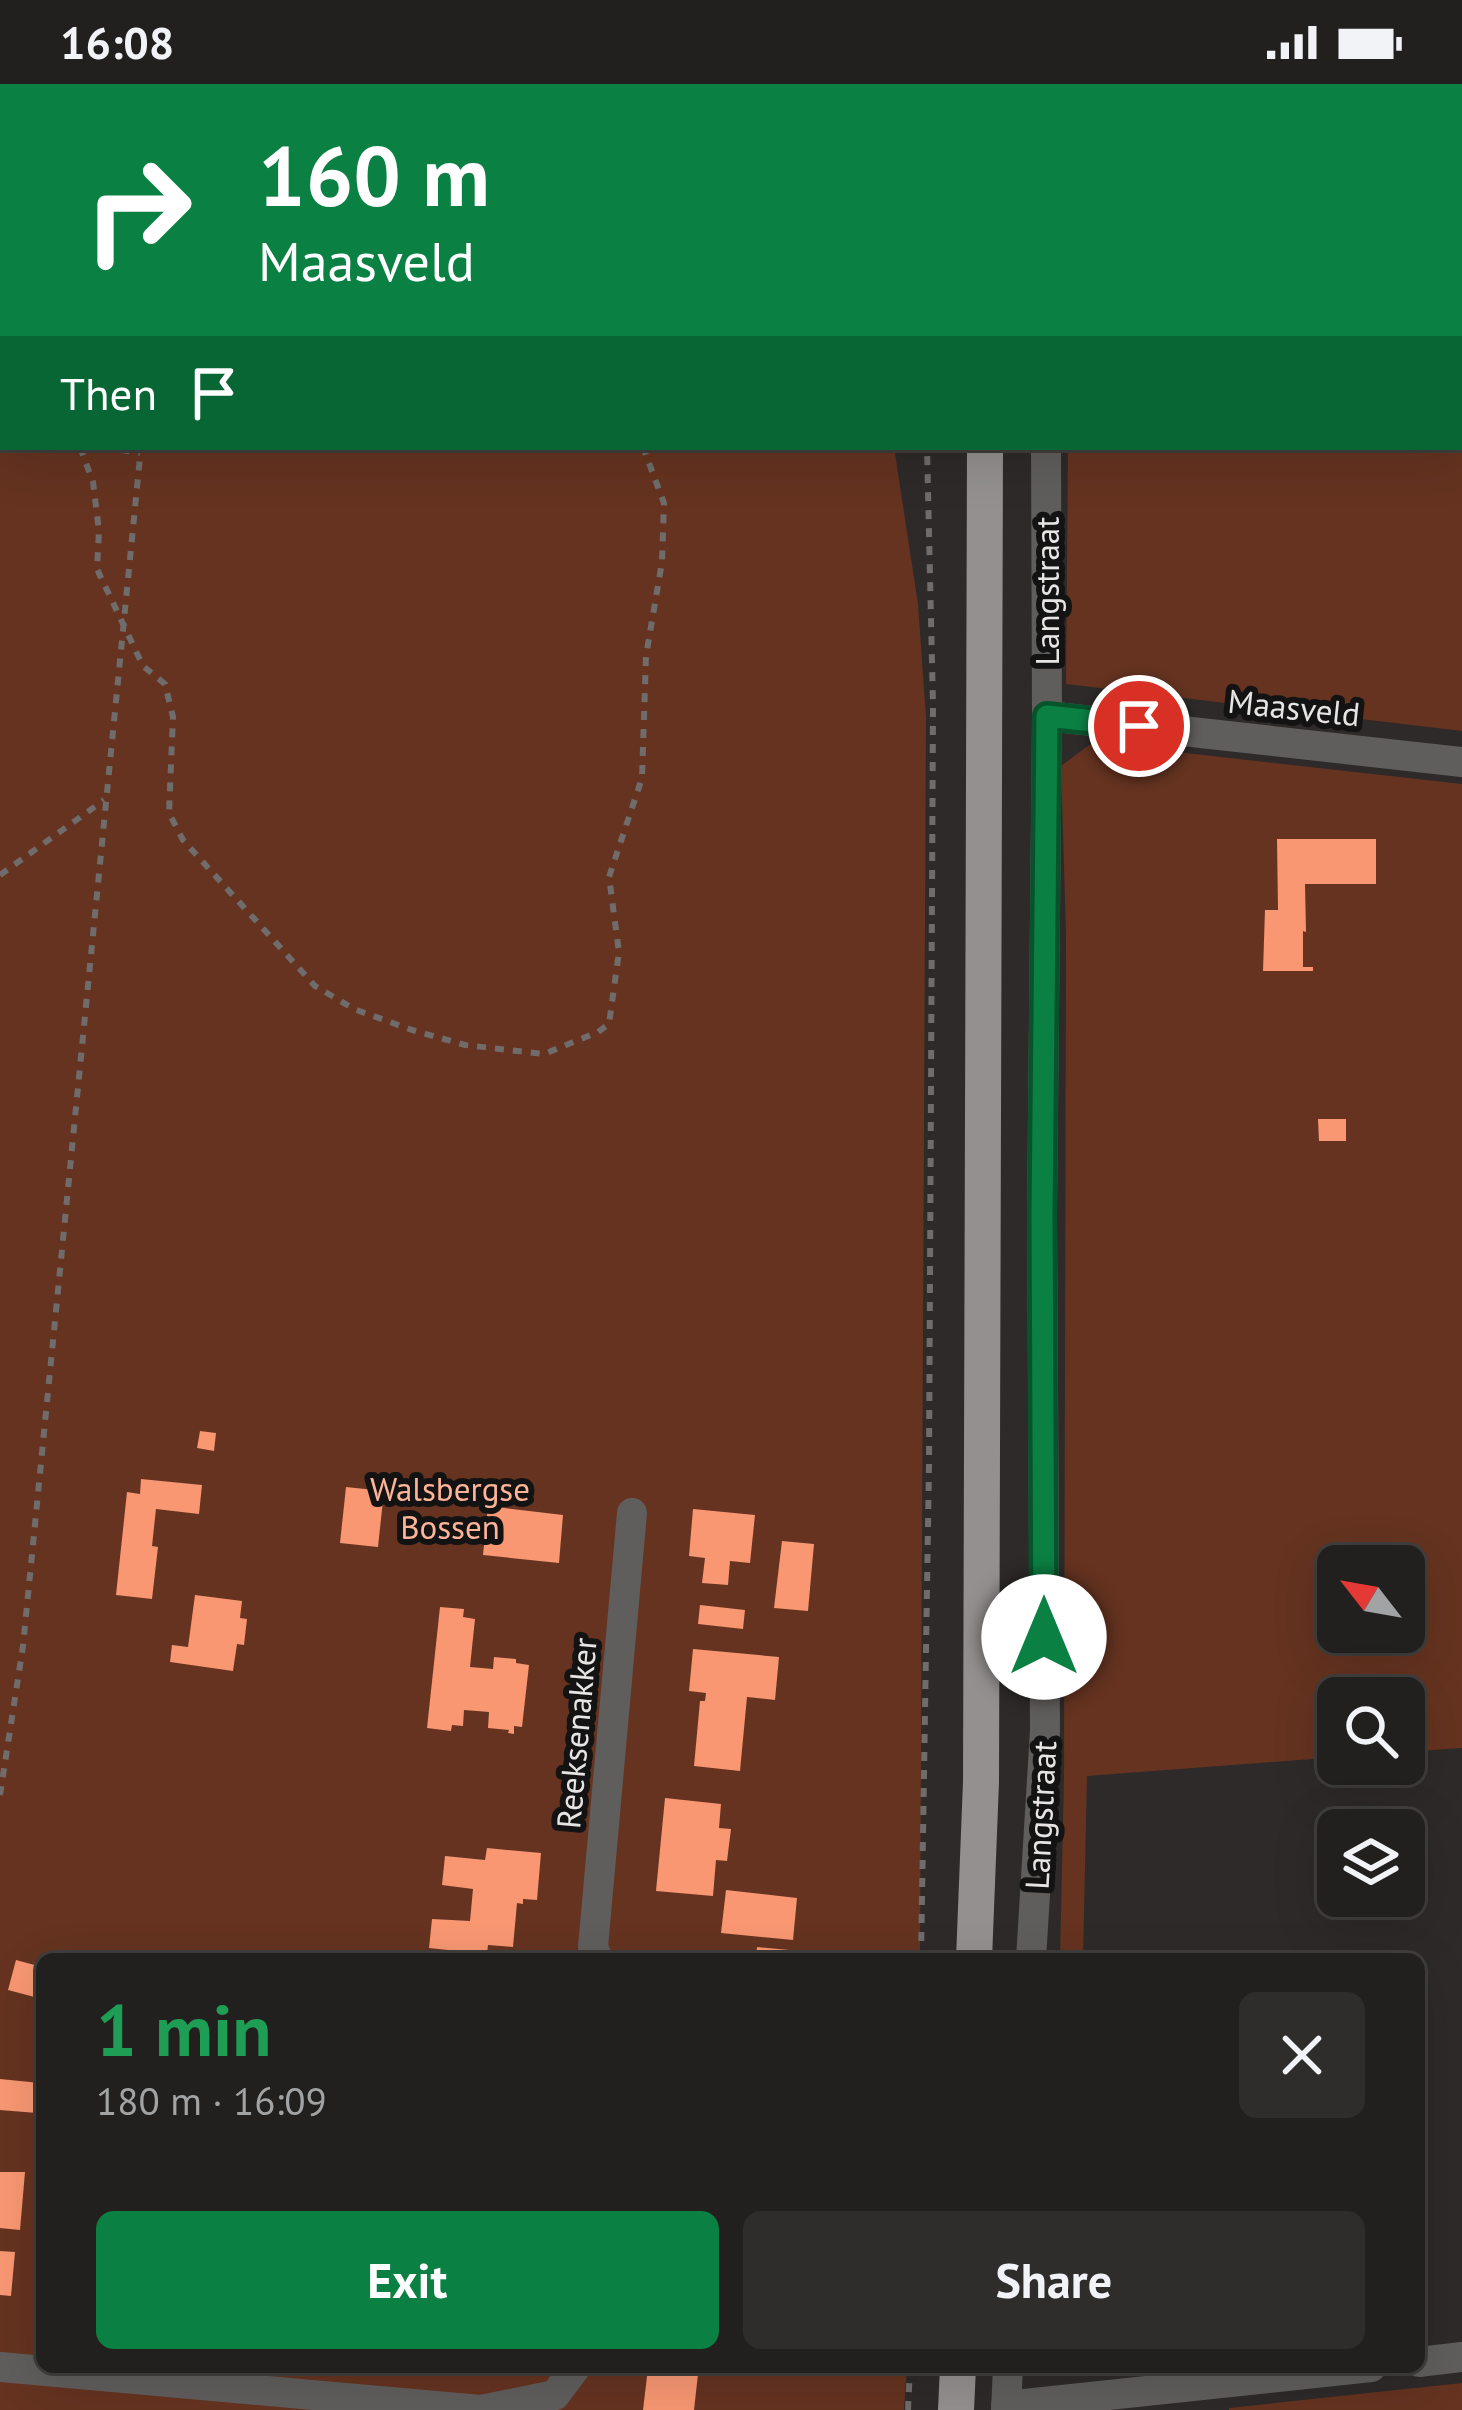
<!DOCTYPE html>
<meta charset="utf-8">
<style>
:root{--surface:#22201f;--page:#2e2d2c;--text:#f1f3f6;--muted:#a2a3a4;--line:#3f3e3d;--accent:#0b8043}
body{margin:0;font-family:"PT Sans",sans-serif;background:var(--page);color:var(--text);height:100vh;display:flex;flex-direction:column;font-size:45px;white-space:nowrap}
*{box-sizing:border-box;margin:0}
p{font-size:39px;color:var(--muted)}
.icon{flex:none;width:66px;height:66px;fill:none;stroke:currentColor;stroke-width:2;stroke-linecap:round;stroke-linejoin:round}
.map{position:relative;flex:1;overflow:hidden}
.details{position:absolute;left:36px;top:1869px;width:1389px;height:420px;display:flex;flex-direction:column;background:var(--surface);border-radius:18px;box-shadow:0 12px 48px #0002,0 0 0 3px var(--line)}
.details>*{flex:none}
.hud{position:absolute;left:0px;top:0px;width:1464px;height:366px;box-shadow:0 12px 48px #0002,0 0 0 3px var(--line);background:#0b8043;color:#fff;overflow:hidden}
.needle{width:78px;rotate:301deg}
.buttons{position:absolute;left:1317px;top:1461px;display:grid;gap:24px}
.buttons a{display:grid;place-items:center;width:108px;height:108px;border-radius:18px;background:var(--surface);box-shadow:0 12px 48px #0002,0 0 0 3px var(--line);font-size:60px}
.pin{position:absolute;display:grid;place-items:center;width:102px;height:102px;color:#fff;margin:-51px;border:6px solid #fff;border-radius:50%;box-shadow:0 3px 12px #0007}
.me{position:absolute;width:132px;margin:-66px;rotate:0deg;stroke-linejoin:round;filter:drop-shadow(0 0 9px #0008)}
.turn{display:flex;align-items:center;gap:42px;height:252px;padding:0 60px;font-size:54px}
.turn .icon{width:156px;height:156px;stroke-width:2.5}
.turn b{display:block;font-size:84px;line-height:102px}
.then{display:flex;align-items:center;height:114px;padding:0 60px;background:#0003;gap:24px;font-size:45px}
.round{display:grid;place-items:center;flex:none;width:126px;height:126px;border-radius:18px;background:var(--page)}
.head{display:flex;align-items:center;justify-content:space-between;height:204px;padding:0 60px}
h1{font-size:72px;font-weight:600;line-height:90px;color:#1e9e55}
.primary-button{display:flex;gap:24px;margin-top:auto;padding:24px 60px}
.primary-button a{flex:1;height:138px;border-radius:18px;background:var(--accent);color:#fff;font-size:48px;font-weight:600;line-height:138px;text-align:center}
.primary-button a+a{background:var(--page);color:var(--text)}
.status{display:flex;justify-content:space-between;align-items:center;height:84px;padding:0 60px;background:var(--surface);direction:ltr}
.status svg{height:33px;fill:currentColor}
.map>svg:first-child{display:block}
.green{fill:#653320;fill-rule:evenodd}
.building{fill:#f89772}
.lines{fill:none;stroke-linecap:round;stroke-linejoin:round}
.path{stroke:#6f6c6b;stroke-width:6;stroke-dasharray:9 9;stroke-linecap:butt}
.street{stroke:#605e5d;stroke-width:30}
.primary{stroke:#93908f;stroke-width:36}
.route-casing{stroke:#07532c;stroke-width:30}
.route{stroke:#0b8043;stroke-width:21}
.labels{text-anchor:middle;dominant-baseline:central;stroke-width:12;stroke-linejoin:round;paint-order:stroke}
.street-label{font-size:33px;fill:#e7e5e4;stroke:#141313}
.park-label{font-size:33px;fill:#feb499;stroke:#141313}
</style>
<div class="status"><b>16:08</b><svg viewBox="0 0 49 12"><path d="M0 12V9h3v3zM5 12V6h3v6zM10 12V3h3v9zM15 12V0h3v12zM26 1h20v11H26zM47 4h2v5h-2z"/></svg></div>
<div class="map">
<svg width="1462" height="2326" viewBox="0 0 1462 2326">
<rect width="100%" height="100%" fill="#2d2a29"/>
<g class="green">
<path d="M0 0H896V3H3V363H894L918 520 926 633 920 1875H42V2283H907L904 2326H0Z"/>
<path d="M1064 0H1462V647L1066 600 1068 363H1461V3H1064Z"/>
<path d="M1089 661 1124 662 1462 700V1664L1404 1668V1614H1338V1673L1087 1692 1083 1875H1060L1064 1692 1066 850 1061 682ZM1338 1482H1404V1548H1338Z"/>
<path d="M1462 2299V2326H1229V2324Z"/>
</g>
<g class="building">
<path d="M1277 755H1376V800H1305L1306 848 1303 847V883H1313V887H1263L1265 826H1278Z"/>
<path d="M1318 1035H1346V1057H1319Z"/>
<path d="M200 1347 216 1349 214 1367 197 1364Z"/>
<path d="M141 1395 202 1401 199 1430 156 1425 152 1462 158 1463 152 1515 116 1511 127 1408 140 1410Z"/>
<path d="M346 1403 384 1407 378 1463 340 1459Z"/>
<path d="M488 1422 563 1431 559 1479 483 1471Z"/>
<path d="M693 1425 755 1431 750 1479 730 1477 728 1501 702 1499 705 1474 689 1472Z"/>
<path d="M782 1457 814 1460 808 1527 774 1524Z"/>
<path d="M195 1511 242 1517 240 1534 247 1535 244 1561 237 1560 233 1587 170 1578 172 1561 188 1563Z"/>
<path d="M700 1521 745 1526 743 1545 698 1540Z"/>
<path d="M440 1523 464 1525 463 1533 475 1535 470 1583 493 1585 494 1573 516 1575V1579L529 1581 522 1643 514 1642V1650L508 1649 509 1646 488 1644 489 1628 464 1626 463 1642 452 1641 451 1647 427 1644Z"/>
<path d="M693 1565 779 1573 775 1616 747 1613 740 1687 694 1682 700 1617H705L706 1609 689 1607Z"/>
<path d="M665 1714 721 1720 719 1744 731 1745 727 1777 716 1776 713 1812 656 1807Z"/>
<path d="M487 1764 541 1769 537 1816 523 1815V1820L517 1819 513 1863 488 1861 487 1870 429 1864 432 1835 470 1837 473 1805 442 1801 445 1772 485 1776Z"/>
<path d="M726 1806 797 1814 793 1856 721 1849Z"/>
<path d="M757 1863 833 1870 832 1875H756Z"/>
<path d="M215 1866 260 1872V1875H213Z"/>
<path d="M16 1876 42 1883V1915L8 1906Z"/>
<path d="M0 1995 40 1999 37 2029 0 2026Z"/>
<path d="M0 2088H25L20 2146 0 2144Z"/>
<path d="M0 2167 15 2168 11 2212 0 2211Z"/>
<path d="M648 2284 698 2290 694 2326H643Z"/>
</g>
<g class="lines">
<g class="path">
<path d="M666 0V3"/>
<path d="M184 3V0"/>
<path d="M931 3V0"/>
<path d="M0 199H3"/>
<path d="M0 345 3 346"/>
<path d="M80 363 93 398 99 447 97 485 143 582 165 600 173 633 169 729 183 756 315 902 354 925 412 946 465 961 544 970 598 948 609 940 619 868 609 793 642 694 646 572 662 478 664 419 643 363"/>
<path d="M103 363 140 369"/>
<path d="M0 791 104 716"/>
<path d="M0 1711 23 1562 141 363"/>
<path d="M921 1875 929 1381 933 621 927 363"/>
<path d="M908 2326 910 2283"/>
</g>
<g class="street">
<path d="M1042 0V3"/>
<path d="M1047 632 1462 678"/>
<path d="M598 1875 593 1863 632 1429"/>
<path d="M1031 1875 1045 1647 1042 1130 1047 632 1046 363"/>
<path d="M1419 2278 1462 2273"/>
<path d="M0 2283 481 2326 555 2311 576 2283"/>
<path d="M1006 2322 1371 2283"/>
<path d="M1006 2326 1008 2283"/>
</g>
<g class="primary">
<path d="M983 0V3"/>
<path d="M974 1875 981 1698 985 363"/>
<path d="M956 2326 958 2283"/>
</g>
</g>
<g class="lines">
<g class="route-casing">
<path id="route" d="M1044 1553 1042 1130 1047 632 1139 642"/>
</g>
<use href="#route" class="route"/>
</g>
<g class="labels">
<g class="street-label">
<text transform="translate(1046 507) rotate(-90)">Langstraat</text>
<text transform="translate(1294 623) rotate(6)">Maasveld</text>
<text transform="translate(576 1649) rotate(-85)">Reeksenakker</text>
<text transform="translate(1040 1731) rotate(-87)">Langstraat</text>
</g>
<g class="park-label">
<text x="450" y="1404">Walsbergse<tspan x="450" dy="38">Bossen</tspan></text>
</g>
</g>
</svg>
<div class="buttons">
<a><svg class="needle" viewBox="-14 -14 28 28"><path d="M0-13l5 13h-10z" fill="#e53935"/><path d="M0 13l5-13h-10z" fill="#a2a3a4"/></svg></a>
<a><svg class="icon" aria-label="search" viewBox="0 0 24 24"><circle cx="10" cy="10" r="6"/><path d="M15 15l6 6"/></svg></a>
<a><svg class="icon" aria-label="layers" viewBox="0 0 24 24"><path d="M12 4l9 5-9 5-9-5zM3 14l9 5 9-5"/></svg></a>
</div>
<div class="pin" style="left:1139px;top:642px;background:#d93025"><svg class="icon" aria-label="arrive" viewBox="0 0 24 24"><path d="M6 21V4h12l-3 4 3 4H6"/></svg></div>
<svg class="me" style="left:1044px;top:1553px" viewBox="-20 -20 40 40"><circle r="19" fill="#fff"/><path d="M0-13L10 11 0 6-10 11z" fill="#0b8043"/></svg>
<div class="hud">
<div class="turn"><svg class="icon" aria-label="right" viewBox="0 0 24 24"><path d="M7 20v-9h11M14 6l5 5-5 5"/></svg><div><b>160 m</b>Maasveld</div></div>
<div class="then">Then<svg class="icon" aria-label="arrive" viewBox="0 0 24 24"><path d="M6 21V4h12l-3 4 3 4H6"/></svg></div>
</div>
<section class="details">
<div class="head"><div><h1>1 min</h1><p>180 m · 16:09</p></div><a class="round"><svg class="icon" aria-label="close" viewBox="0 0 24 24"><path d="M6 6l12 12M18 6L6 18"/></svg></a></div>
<div class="primary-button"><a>Exit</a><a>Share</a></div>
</section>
</div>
